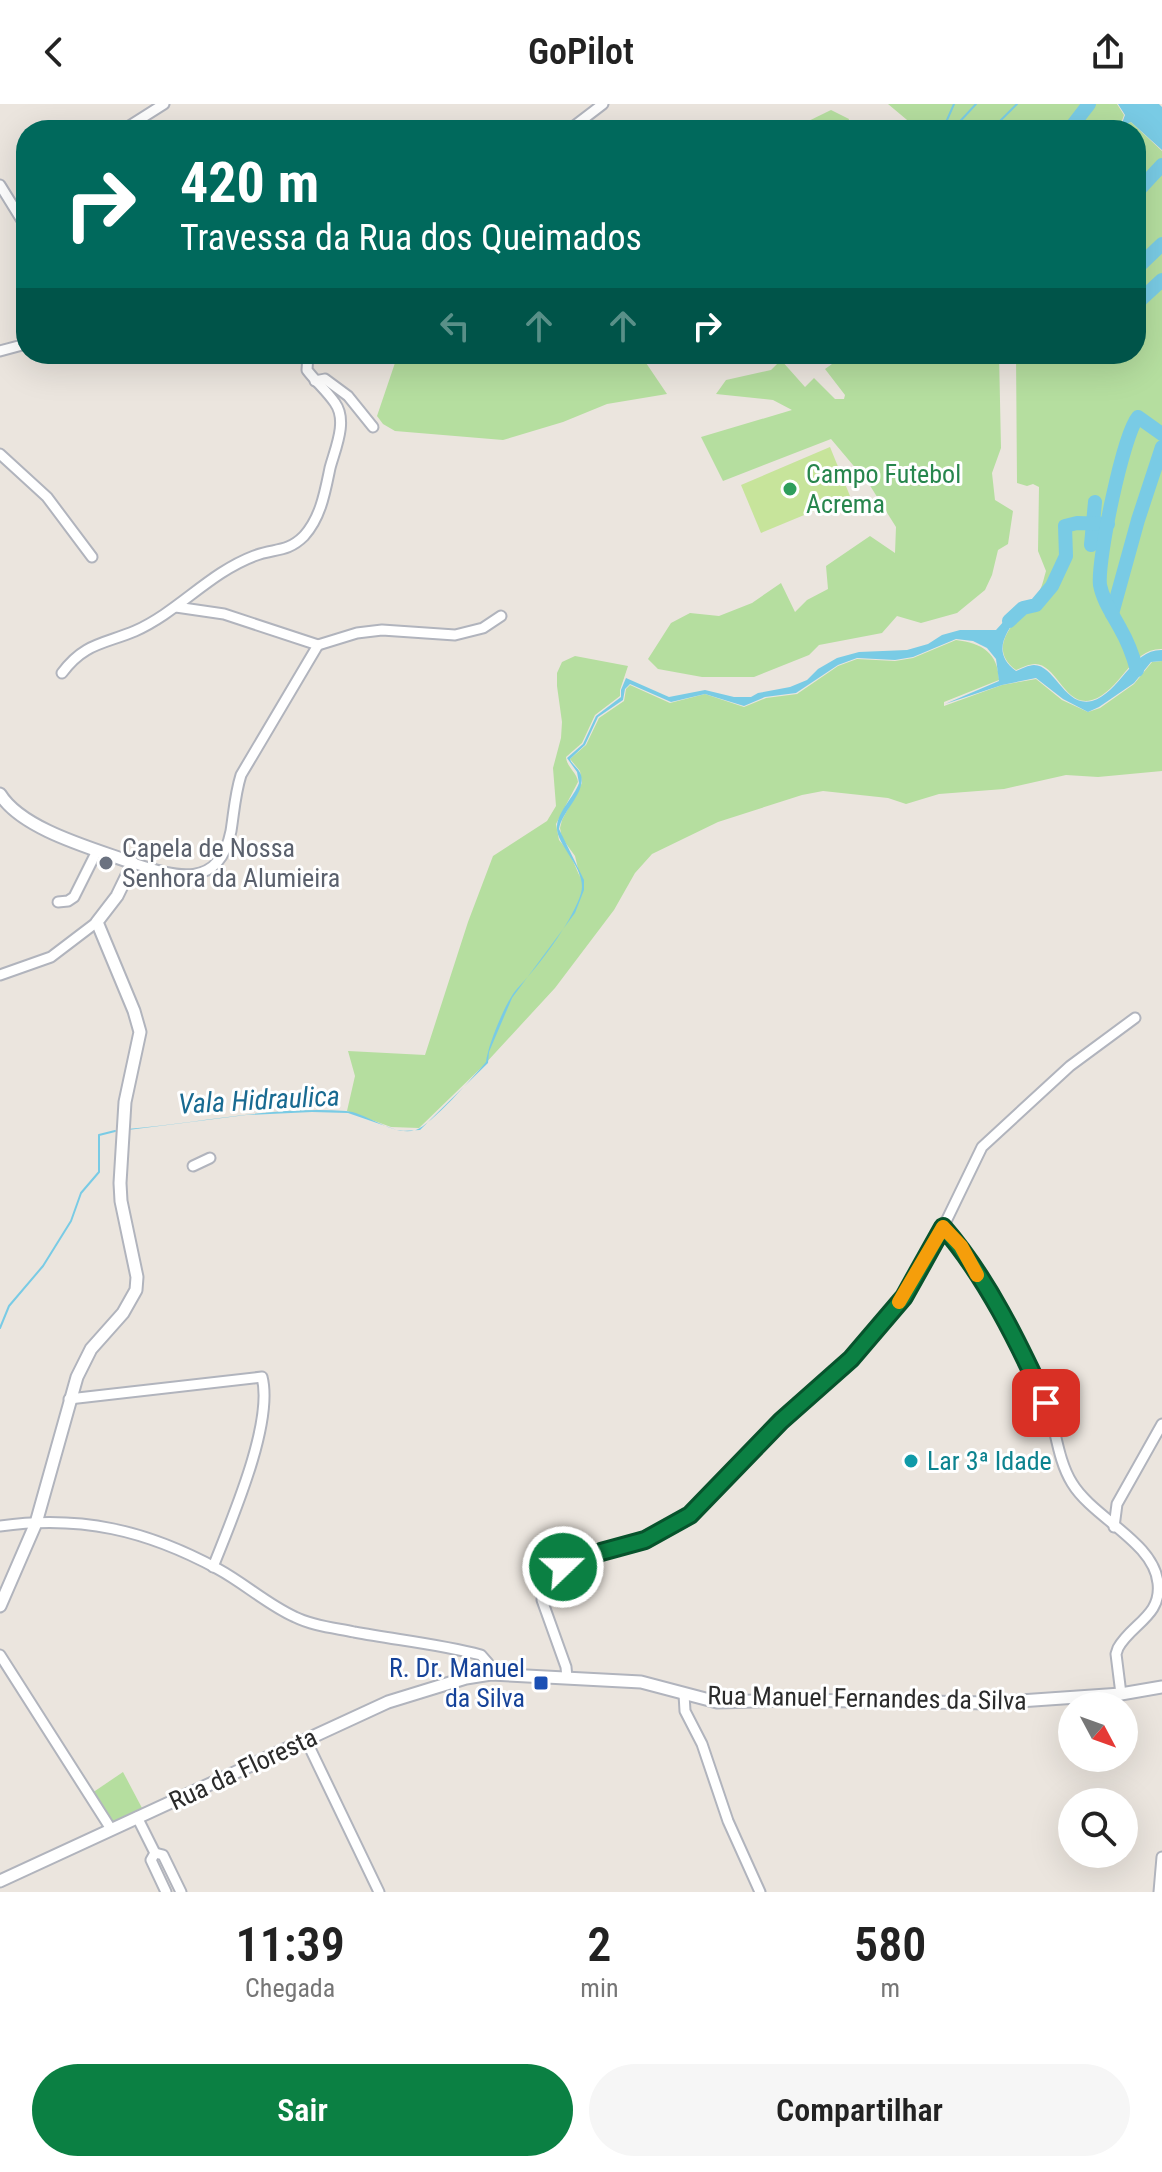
<!DOCTYPE html>
<html lang="pt">
<meta charset="utf-8">
<style>
:root{--surface:#fff;--page:#f6f6f6;--text:#222;--muted:#767676;--accent:#0b8043}
body{margin:0;font-family:"Roboto Condensed",sans-serif;background:var(--page);color:var(--text);height:100vh;display:flex;flex-direction:column;font-size:30px;white-space:nowrap}
*{box-sizing:border-box;margin:0}
p{font-size:26px;color:var(--muted)}
.icon{flex:none;width:44px;height:44px;fill:none;stroke:currentColor;stroke-width:2;stroke-linecap:round;stroke-linejoin:round}
.map{position:relative;height:1788px;overflow:hidden}
.drawer{display:flex;flex-direction:column;background:var(--surface);flex:1}
.drawer>*{flex:none}
.hud{position:absolute;left:16px;top:16px;width:1130px;height:244px;border-radius:32px;box-shadow:0 8px 32px #0002;background:#00695c;color:#fff;overflow:hidden}
.needle{width:52px;rotate:131deg}
.controls{position:absolute;left:1058px;top:1588px;display:grid;gap:16px}
.controls a{display:grid;place-items:center;width:80px;height:80px;border-radius:50%;background:var(--surface);box-shadow:0 8px 32px #0002;font-size:40px}
.pin{position:absolute;display:grid;place-items:center;width:68px;height:68px;color:#fff;margin:-34px;border-radius:16px;box-shadow:0 4px 12px #0006}
.me{position:absolute;width:88px;margin:-44px;rotate:68deg;stroke-linejoin:round;filter:drop-shadow(0 0 6px #0008)}
.turn{display:flex;align-items:center;gap:28px;height:168px;padding:0 32px;font-size:36px}
.turn .icon{width:104px;height:104px;stroke-width:2.5}
.turn b{display:block;font-size:56px;line-height:68px}
.lanes{display:flex;align-items:center;height:76px;padding:0 32px;background:#0003;justify-content:center;gap:40px;direction:ltr}
.lanes .off{opacity:.35}
.eta{display:flex;justify-content:space-evenly;align-items:center;height:136px;text-align:center}
.eta b{font-size:48px;font-weight:600;line-height:56px}
.button{display:flex;gap:16px;margin-top:auto;padding:16px 32px}
.button a{flex:1;height:92px;border-radius:48px;background:var(--accent);color:#fff;font-size:32px;font-weight:600;line-height:92px;text-align:center}
.button a+a{background:var(--page);color:var(--text)}
header{display:flex;justify-content:space-between;align-items:center;height:104px;padding:0 32px;background:var(--surface);font-size:36px;font-weight:600}
.map>svg:first-child{display:block}
.green{fill:#b5de9f}
.pitch{fill:#c7e49b}
.water{fill:#79cbe5}
.lines{fill:none;stroke-linecap:round;stroke-linejoin:round}
.stream{stroke:#79cbe5;stroke-width:2}
.river{stroke:#79cbe5;stroke-width:14}
.minor-casing{stroke:#b1b4bd;stroke-width:13}
.tertiary-casing{stroke:#b1b4bd;stroke-width:15}
.minor{stroke:#fff;stroke-width:9}
.tertiary{stroke:#fff;stroke-width:11}
.route-casing{stroke:#07532c;stroke-width:20}
.route{stroke:#0b8043;stroke-width:14}
.slow{stroke:#f59e0b;stroke-width:14}
.leisure-dot{fill:#2e9e5b;stroke:#fff;stroke-width:3}
.worship-dot{fill:#6b7280;stroke:#fff;stroke-width:3}
.culture-dot{fill:#0f9aa8;stroke:#fff;stroke-width:3}
.transit-dot{fill:#1a4fb4;stroke:#fff;stroke-width:3}
.labels{text-anchor:middle;dominant-baseline:central;stroke-width:6;stroke-linejoin:round;paint-order:stroke}
.leisure-label{font-size:26px;fill:#27864d;stroke:#fff;text-anchor:start}
.worship-label{font-size:26px;fill:#5b616d;stroke:#fff;text-anchor:start}
.culture-label{font-size:26px;fill:#0d838f;stroke:#fff;text-anchor:start}
.transit-label{font-size:26px;fill:#164399;stroke:#fff;text-anchor:end}
.street-label{font-size:26px;fill:#2b2b2b;stroke:#fff}
.water-label{font-size:28px;font-style:italic;fill:#186a91;stroke:#fff}
</style>
<header><svg class="icon" aria-label="back" viewBox="0 0 24 24"><path d="M15 5l-7 7 7 7"/></svg>GoPilot<svg class="icon" aria-label="share" viewBox="0 0 24 24"><path d="M12 15V3M7 8l5-5 5 5M5 13v7h14v-7"/></svg></header>
<div class="map">
<svg width="1162" height="1788" viewBox="0 0 1162 1788">
<rect width="100%" height="100%" fill="#ebe5de"/>
<g class="green">
<path d="M888 0H1117L1124 11 1120 22 1131 18 1162 47V545C1131 544 1120 588 1092 596 1065 604 1057 560 1035 560 1029 560 1021 564 1016 566 980 539 1028 509 1040 486 1043 480 1044 473 1046 467L1038 447 1039 383 1033 380 1027 382 1017 379 1016 250H1136V26H919Z"/>
<path d="M831 6 849 15 846 26H790Z"/>
<path d="M398 250H640L667 290 607 300 563 318 503 336 395 327 383 320 377 312Z"/>
<path d="M826 250H999L1001 344 992 369 995 396 1013 407 1008 440 998 446 992 471 985 486 957 509 921 519 897 512 882 529 819 541 809 551 754 573H702L658 565 648 555 671 519 690 509 719 512 752 499 781 479 795 508 807 496 828 485 826 462 870 432 895 449 896 423 869 380 831 335 723 377 701 333 792 306 773 296 716 290 726 276 771 266 781 256 805 283 814 274 835 295H844L845 291 825 265 832 260Z"/>
<path d="M956 536C982 539 998 549 999 576L944 598V602L1002 581 1036 575 1062 596 1088 608 1100 604 1134 580 1152 558 1162 557V667L1098 673 1066 671 1004 685 939 690 906 700 888 694 823 687 802 691 718 718 652 750 635 769 614 806 555 884 484 961 419 1024 391 1023 347 1007 355 972 348 947 425 951 468 818 493 752 547 717 556 702 553 664 561 634 562 618 557 582V569L562 558 575 552 628 562 620 586V592L595 611 582 639 566 653C567 664 577 668 578 678L556 720 559 736 569 748 580 773 575 752 562 734 560 724 562 716 582 679 580 667 570 655 586 641 599 614 624 597 626 585 630 581 670 599 705 590 744 603 766 594 797 590 838 562 857 555 895 557 913 554Z"/>
<path d="M123 1668 142 1704 114 1717 109 1716 92 1689Z"/>
</g>
<path class="pitch" d="M830 343 850 392 761 429 741 381Z"/>
<g class="water">
<path d="M1118 0H1159L1162 3V46L1131 18 1121 22 1125 11Z"/>
<path d="M1023 504C1010 525 988 546 1016 567 1021 565 1029 561 1034 561 1055 561 1065 604 1092 597 1120 589 1132 545 1162 546V557L1151 558 1134 579 1099 603 1088 608 1063 595 1036 574 1002 581 945 600 999 577 996 555 987 544 973 537 956 535 913 553 895 556 857 554 838 561 796 589 765 593 744 602 705 590 671 598 630 580 625 585 623 596 598 613 585 641 570 655C572 661 579 664 581 671 586 689 562 707 559 725L584 776V786L575 809 512 894 489 948 488 959 420 1026 400 1027 348 1009 312 1008 246 1011 128 1026 127 1069V1025C200 1019 272 1002 346 1007 368 1009 393 1033 416 1026 431 1021 474 972 486 958 488 941 503 905 513 890 516 885 521 881 525 876 543 856 574 814 581 789 588 765 555 741 557 722 558 707 574 693 579 679L577 668 567 654 583 640 596 612 621 593V586L626 574 669 593 705 586 734 593H751L758 589 790 583 807 576 818 565 837 554 859 548 907 546 928 540 942 531 960 526H996L1005 516Z"/>
</g>
<g class="lines">
<g class="stream">
<path d="M947 16 954 0"/>
<path d="M952 26 976 0"/>
<path d="M991 26 1017 0"/>
<path d="M0 1224 9 1202 43 1162 71 1117 81 1089 99 1068V1031L115 1027"/>
</g>
<g class="river">
<path d="M1069 26 1089 0"/>
<path d="M1136 89 1162 61"/>
<path d="M1136 165 1162 140"/>
<path d="M1136 200 1162 176"/>
<path d="M1111 253V250"/>
<path d="M1091 441 1095 398"/>
<path d="M1112 510 1138 416 1162 343"/>
<path d="M1009 517 1023 504 1036 501 1052 482 1066 452 1065 422 1077 419 1108 420"/>
<path d="M1137 566C1133 552 1128 538 1121 526 1113 511 1103 497 1100 481 1097 457 1123 331 1138 313L1162 330"/>
</g>
<g class="minor-casing">
<g id="minor">
<path d="M123 26 164 0"/>
<path d="M569 26 603 0"/>
<path d="M0 81 26 123"/>
<path d="M0 247 26 240"/>
<path d="M315 277 325 275 348 292 373 323"/>
<path d="M0 350 47 393 92 453"/>
<path d="M176 503 224 510 318 541"/>
<path d="M318 541 357 529 382 526 455 531 483 524 501 512"/>
<path d="M62 569C84 539 104 540 135 527 178 508 209 469 254 452 274 444 287 449 304 432 321 413 325 388 330 364 335 345 348 317 335 299 327 287 316 278 307 266L308 250"/>
<path d="M133 759C176 773 219 786 231 727 234 708 235 690 241 671L318 541"/>
<path d="M58 798 68 797 74 793 97 747"/>
<path d="M0 871 51 853 97 818"/>
<path d="M193 1062 210 1054"/>
<path d="M943 1123C965 1148 981 1176 997 1205 1015 1235 1033 1265 1046 1297 1056 1323 1057 1355 1072 1379 1093 1414 1154 1438 1158 1479 1162 1512 1131 1520 1118 1544L1116 1550 1121 1590"/>
<path d="M69 1295 262 1273C274 1319 231 1417 213 1463"/>
<path d="M0 1422C81 1411 146 1426 218 1465 244 1479 268 1501 295 1513 313 1522 335 1524 354 1528 397 1536 439 1540 481 1551L488 1559 491 1570"/>
<path d="M1114 1423 1117 1400 1162 1320"/>
<path d="M0 1551 111 1725"/>
<path d="M567 1574 566 1563 542 1496V1487L559 1465 573 1457 601 1448 645 1436 690 1411 781 1317 851 1255 904 1193 936 1138 982 1043 1070 962 1135 914"/>
<path d="M684 1590 685 1607 702 1640 728 1717 760 1788"/>
<path d="M306 1636 379 1788"/>
<path d="M137 1713 155 1749 151 1756 166 1788"/>
<path d="M155 1749 163 1751 181 1788"/>
<path d="M1159 1788 1162 1753"/>
</g>
</g>
<g class="tertiary-casing">
<g id="tertiary">
<path d="M0 690C22 726 95 745 133 759L117 792 97 818 134 907 140 928 125 998 120 1079 121 1097 137 1173 136 1186 123 1209 91 1245 77 1273 36 1419 0 1502"/>
<path d="M0 1777 388 1598 466 1574 491 1570 641 1578 717 1598 788 1596 992 1599 1121 1590 1162 1583"/>
</g>
</g>
<use href="#minor" class="minor"/>
<use href="#tertiary" class="tertiary"/>
</g>
<g class="lines">
<g class="route-casing">
<path id="route" d="M563 1463 601 1448 645 1436 690 1411 781 1317 851 1255 904 1193 943 1123C986 1172 1019 1240 1046 1299"/>
</g>
<use href="#route" class="route"/>
<path class="slow" d="M899 1198 943 1123 961 1142 977 1171"/>
</g>
<circle class="leisure-dot" cx="790" cy="385" r="8"/>
<circle class="worship-dot" cx="106" cy="759" r="8"/>
<circle class="culture-dot" cx="911" cy="1357" r="8"/>
<rect class="transit-dot" x="533" y="1571" width="16" height="16" rx="4"/>
<g class="labels">
<g class="leisure-label">
<text x="806" y="370">Campo Futebol<tspan x="806" dy="30">Acrema</tspan></text>
</g>
<g class="worship-label">
<text x="122" y="744">Capela de Nossa<tspan x="122" dy="30">Senhora da Alumieira</tspan></text>
</g>
<g class="culture-label">
<text x="927" y="1357">Lar 3ª Idade</text>
</g>
<g class="transit-label">
<text x="525" y="1564">R. Dr. Manuel<tspan x="525" dy="30">da Silva</tspan></text>
</g>
<g class="street-label">
<text transform="translate(867 1594) rotate(1)">Rua Manuel Fernandes da Silva</text>
<text transform="translate(243 1665) rotate(-25)">Rua da Floresta</text>
</g>
<g class="water-label">
<text transform="translate(259 996) rotate(-3)">Vala Hidraulica</text>
</g>
</g>
</svg>
<div class="controls">
<a><svg class="needle" viewBox="-14 -14 28 28"><path d="M0-13l5 13h-10z" fill="#e53935"/><path d="M0 13l5-13h-10z" fill="#767676"/></svg></a>
<a><svg class="icon" aria-label="search" viewBox="0 0 24 24"><circle cx="10" cy="10" r="6"/><path d="M15 15l6 6"/></svg></a>
</div>
<div class="pin" style="left:1046px;top:1299px;background:#d93025"><svg class="icon" aria-label="arrive" viewBox="0 0 24 24"><path d="M6 21V4h12l-3 4 3 4H6"/></svg></div>
<svg class="me" style="left:563px;top:1463px" viewBox="-20 -20 40 40"><circle r="17" fill="#0b8043" stroke="#fff" stroke-width="3"/><path d="M0-11L8 9 0 5-8 9z" fill="#fff"/></svg>
<div class="hud">
<div class="turn"><svg class="icon" aria-label="right" viewBox="0 0 24 24"><path d="M7 20v-9h11M14 6l5 5-5 5"/></svg><div><b>420 m</b>Travessa da Rua dos Queimados</div></div>
<div class="lanes"><svg class="icon off" aria-label="left" viewBox="0 0 24 24"><path d="M17 20v-9H6M10 6l-5 5 5 5"/></svg><svg class="icon off" aria-label="ahead" viewBox="0 0 24 24"><path d="M12 20V5M6 11l6-6 6 6"/></svg><svg class="icon off" aria-label="ahead" viewBox="0 0 24 24"><path d="M12 20V5M6 11l6-6 6 6"/></svg><svg class="icon" aria-label="right" viewBox="0 0 24 24"><path d="M7 20v-9h11M14 6l5 5-5 5"/></svg></div>
</div>
</div>
<section class="drawer">
<div class="eta">
<div><b>11:39</b><p>Chegada</p></div>
<div><b>2</b><p>min</p></div>
<div><b>580</b><p>m</p></div>
</div>
<div class="button"><a>Sair</a><a>Compartilhar</a></div>
</section>
